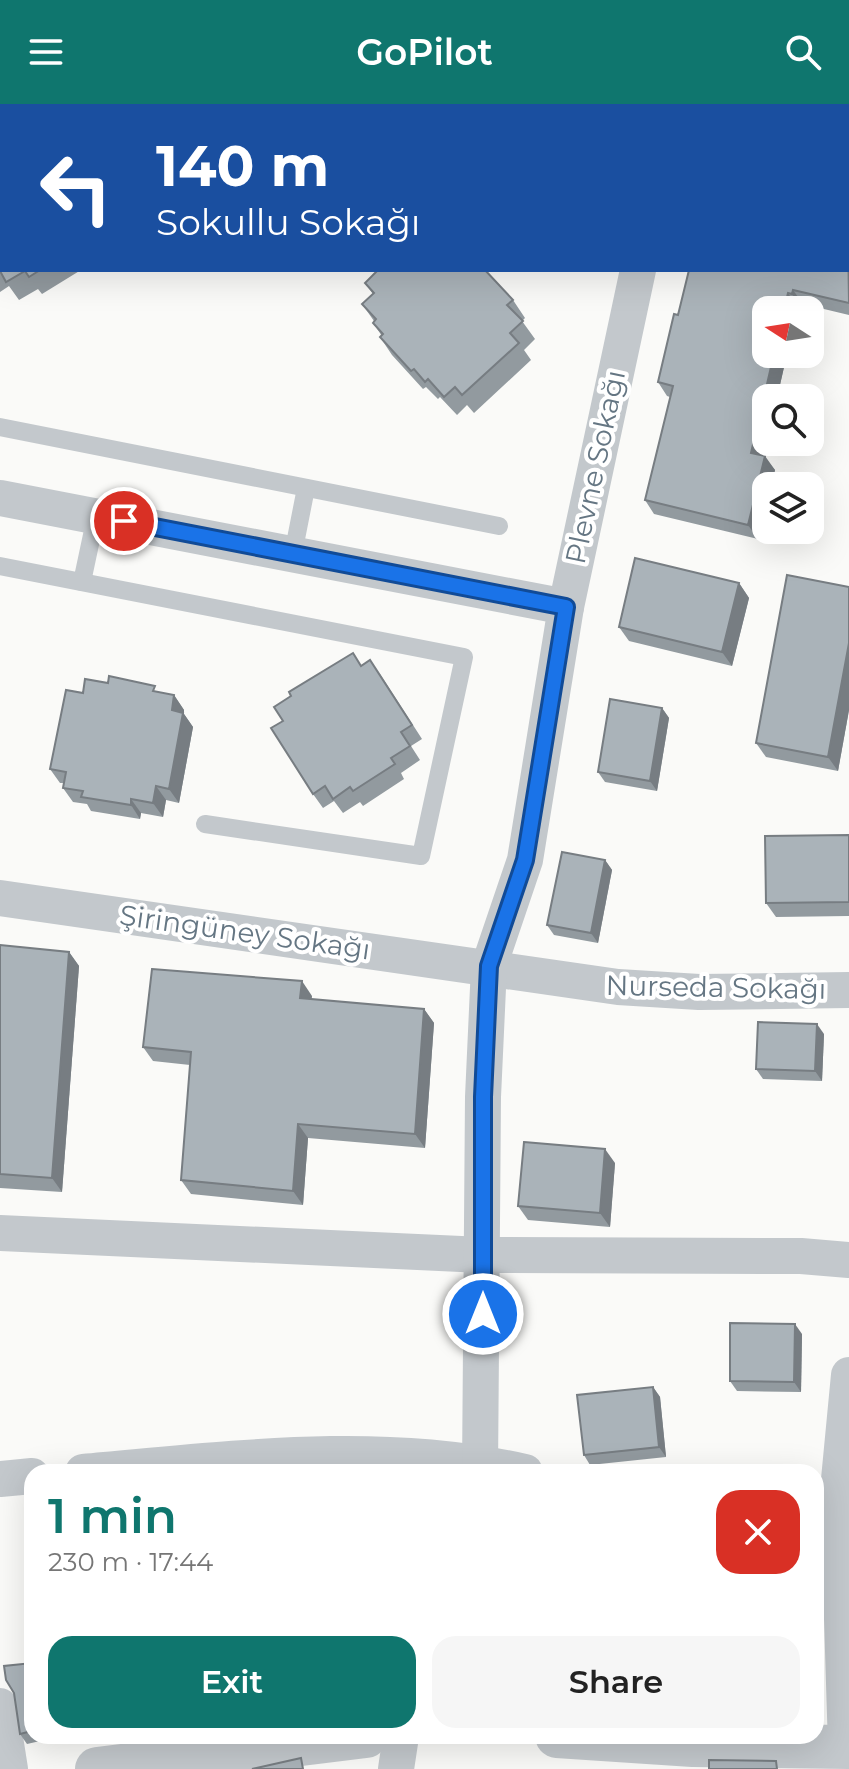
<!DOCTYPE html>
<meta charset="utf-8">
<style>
:root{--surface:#fff;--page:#f6f6f6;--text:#222;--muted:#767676;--accent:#0f766e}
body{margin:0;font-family:Montserrat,sans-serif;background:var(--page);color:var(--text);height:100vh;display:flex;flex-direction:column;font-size:30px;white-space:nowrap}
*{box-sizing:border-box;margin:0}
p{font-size:26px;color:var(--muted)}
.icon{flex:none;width:44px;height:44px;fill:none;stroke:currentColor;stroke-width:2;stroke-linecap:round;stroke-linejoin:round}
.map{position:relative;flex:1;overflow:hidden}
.side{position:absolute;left:24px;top:1360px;width:800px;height:280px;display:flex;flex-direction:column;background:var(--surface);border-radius:24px;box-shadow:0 8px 32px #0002}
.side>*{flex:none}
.hud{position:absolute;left:0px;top:0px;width:850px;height:168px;box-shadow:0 8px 32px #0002;background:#1a4fa0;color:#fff;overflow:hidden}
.needle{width:52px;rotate:282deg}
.tools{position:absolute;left:752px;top:192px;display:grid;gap:16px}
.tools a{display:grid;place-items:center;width:72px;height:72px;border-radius:16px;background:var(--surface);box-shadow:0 8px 32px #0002;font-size:40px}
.pin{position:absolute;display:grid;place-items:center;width:68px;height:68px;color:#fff;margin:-34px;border:4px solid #fff;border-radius:50%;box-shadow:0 2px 8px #0007}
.me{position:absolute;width:88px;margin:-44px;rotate:0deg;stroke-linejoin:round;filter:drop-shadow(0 0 6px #0008)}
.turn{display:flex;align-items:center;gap:28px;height:168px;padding:0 24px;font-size:36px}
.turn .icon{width:104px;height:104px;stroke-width:2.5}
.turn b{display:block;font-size:56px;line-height:68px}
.round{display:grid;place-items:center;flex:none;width:84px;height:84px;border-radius:24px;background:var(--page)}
.summary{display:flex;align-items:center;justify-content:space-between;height:136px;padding:0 24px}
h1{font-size:48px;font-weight:600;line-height:60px;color:var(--accent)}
.primary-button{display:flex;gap:16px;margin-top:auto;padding:16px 24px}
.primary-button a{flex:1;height:92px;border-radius:24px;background:var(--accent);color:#fff;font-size:32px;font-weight:600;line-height:92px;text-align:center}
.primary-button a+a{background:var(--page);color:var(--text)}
header{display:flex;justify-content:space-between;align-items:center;height:104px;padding:0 24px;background:var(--accent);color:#fff;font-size:36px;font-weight:600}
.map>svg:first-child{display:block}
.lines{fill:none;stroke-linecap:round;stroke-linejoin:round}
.service{stroke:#c3c8cc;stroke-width:18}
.minor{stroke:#c3c8cc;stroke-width:36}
.tertiary{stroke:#c3c8cc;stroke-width:44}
.wall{fill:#929a9f}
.shaded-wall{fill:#777d82}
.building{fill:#aab3b9;stroke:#777d82;stroke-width:2}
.route-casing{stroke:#114b97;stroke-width:20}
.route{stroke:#1a73e8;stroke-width:14}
.labels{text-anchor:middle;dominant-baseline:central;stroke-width:8;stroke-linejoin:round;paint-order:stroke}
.street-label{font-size:28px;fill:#657683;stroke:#fff}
</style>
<header><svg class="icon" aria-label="menu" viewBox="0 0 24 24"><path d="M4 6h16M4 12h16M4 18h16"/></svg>GoPilot<svg class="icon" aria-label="search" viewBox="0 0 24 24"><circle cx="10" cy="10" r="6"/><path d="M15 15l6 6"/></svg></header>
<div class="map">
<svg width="849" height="1665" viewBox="0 0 849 1665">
<rect width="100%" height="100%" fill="#fafaf8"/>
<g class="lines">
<g class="service">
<path d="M0 323 499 422"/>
<path d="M293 450 306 384"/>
<path d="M0 462 464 553 421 752 205 720"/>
<path d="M82 478 96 412"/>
</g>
<g class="minor">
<path d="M176 0 189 2"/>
<path d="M668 2V0"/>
<path d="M848 64H849"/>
<path d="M0 394 566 503"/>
<path d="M0 794 618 883 699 888 849 886"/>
<path d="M0 1129 483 1151 801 1152 849 1156"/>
<path d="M83 1368C231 1355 379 1335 525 1368"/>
<path d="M480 1368 483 993 489 862 525 756 566 503 638 166"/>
<path d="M0 1375 32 1372"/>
<path d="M0 1602 10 1665"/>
<path d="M846 1643 838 1386 849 1271"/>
<path d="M396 1665 401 1632"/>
</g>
<g class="tertiary">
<path d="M557 1632 693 1641 849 1643"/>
<path d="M97 1665 366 1632"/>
</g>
</g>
<g class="wall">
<path d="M0 46 2 166H81L42 190 38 185 19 196 9 182 0 188Z"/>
<path d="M849 132V211L803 200 802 204H798V206H766L787 250 777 294H766V338L763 352 775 366 771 382H766V402L758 435 654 410 645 396 670 293 667 292 658 278 678 211Z"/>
<path d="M365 179 513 196 525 214 522 217 535 235 524 246 531 256 474 309 467 301 457 311 440 293 438 295 426 283 423 285 392 251 380 233 382 232 373 219 374 217 362 200 373 190Z"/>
<path d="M739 479 749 494 732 562 629 537 619 523Z"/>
<path d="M849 483V606L838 667 766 653 756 639Z"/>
<path d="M362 561 380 570 422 635 411 642 420 656 401 669 404 675 363 702 360 698 343 709 334 697 323 704 313 690 283 617Z"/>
<path d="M83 589H160L174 591 184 606V610L193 623 179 699 166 696 163 713 141 709 140 715 91 707 87 700 73 698 63 684 64 679H60L50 665Z"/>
<path d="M662 604 669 614 657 687 605 678 598 668Z"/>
<path d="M849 731V812L776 813 766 799Z"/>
<path d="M605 756 612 766 598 839 554 831 547 821Z"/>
<path d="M0 841 69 848 79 862 62 1088 0 1084Z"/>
<path d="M312 892 311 895 424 905 434 919 425 1044 308 1034 303 1101 191 1090 181 1076 190 961 153 957 143 943Z"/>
<path d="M824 930 822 977 763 975 756 965Z"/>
<path d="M615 1059 610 1123 528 1116 518 1102Z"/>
<path d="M802 1230 801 1288 737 1287 730 1277Z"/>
<path d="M653 1283 660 1293 666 1353 590 1361 584 1351Z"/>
<path d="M32 1559V1632H62L27 1640 20 1630Z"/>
</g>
<g class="shaded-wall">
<path d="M793 186 803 200 802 204 792 190Z"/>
<path d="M788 189 798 204V206H784Z"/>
<path d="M774 250H787L777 294H766V338L760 363 751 349Z"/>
<path d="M765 352 775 366 771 382H766V402L758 435 748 421Z"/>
<path d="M739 479 749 494 732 562 722 548Z"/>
<path d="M849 539V606L838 667 828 653Z"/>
<path d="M174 591 184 606V610L193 623 179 699 169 685 172 606Z"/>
<path d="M662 604 669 614 657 687 650 677Z"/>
<path d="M156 682 166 696 163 713 153 699Z"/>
<path d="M131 695 141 709 140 715 131 701Z"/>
<path d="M605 756 612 766 598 839 591 829Z"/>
<path d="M69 848 79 862 62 1088 52 1074Z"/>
<path d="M302 877 312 892 310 908 300 894Z"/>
<path d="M424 905 434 919 425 1044 415 1030Z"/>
<path d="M817 920 824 930 822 977 815 967Z"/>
<path d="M298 1020 308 1034 303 1101 293 1087Z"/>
<path d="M605 1045 615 1059 610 1123 600 1109Z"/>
<path d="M795 1220 802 1230 801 1288 794 1278Z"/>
<path d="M653 1283 660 1293 666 1353 659 1343Z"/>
</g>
<g class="building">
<path d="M2 45V166H40L29 173 25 167 6 178 0 167V46Z"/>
<path d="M848 131 849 199 793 186 792 190 788 189 784 206H766V250H774L751 349 765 352 748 421 645 396 673 282 658 278 674 210 678 211 689 166H848Z"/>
<path d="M378 166H485L513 196 507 201 523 217 510 229 519 239 462 291 455 283 444 293 428 275 425 278 414 265 411 267 380 233 383 230 373 219 376 215 362 200 374 189 365 179Z"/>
<path d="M635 454 739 479 722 548 619 523Z"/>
<path d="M787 471 849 483V539L828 653 756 639Z"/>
<path d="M353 549 361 562 370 556 412 621 401 628 410 642 391 654 395 660 353 687 350 683 333 695 325 682 313 690 271 624 283 617 274 603 291 592 289 588Z"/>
<path d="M109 572 155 582 153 587 174 591 172 606 183 609 169 685 156 682 153 699 131 695V701L81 693 83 687 63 684 66 668 50 665 66 586 83 589 85 575 108 579Z"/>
<path d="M610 595 662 604 650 677 598 668Z"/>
<path d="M849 731V798L766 799 765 732Z"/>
<path d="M562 748 605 756 591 829 547 821Z"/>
<path d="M0 841 69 848 52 1074 0 1070Z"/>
<path d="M152 865 302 877 300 894 424 905 415 1030 298 1020 293 1087 181 1076 191 948 143 943Z"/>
<path d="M758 918 817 920 815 967 756 965Z"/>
<path d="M524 1038 605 1045 600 1109 518 1102Z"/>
<path d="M730 1219 795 1220 794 1278 730 1277Z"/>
<path d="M653 1283 659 1343 584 1351 577 1291Z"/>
<path d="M32 1559V1627L20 1630 14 1589 6 1576 4 1562Z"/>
<path d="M301 1654 303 1665H252Z"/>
<path d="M709 1656 776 1657 777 1665H709Z"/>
</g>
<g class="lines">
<g class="route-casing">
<path id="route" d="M124 417 566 503 525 756 489 862 483 993V1210"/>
</g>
<use href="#route" class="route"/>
</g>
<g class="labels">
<g class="street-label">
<text transform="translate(595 363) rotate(-78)">Plevne Sokağı</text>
<text transform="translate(245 828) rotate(8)">Şiringüney Sokağı</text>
<text transform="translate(716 883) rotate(1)">Nurseda Sokağı</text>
</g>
</g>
</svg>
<div class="tools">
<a><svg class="needle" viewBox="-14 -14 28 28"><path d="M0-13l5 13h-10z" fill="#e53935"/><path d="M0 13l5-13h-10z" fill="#767676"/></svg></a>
<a><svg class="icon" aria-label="search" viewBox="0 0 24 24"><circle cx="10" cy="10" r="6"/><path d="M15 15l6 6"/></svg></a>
<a><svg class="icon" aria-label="layers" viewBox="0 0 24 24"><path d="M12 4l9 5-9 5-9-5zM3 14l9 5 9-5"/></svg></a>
</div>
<div class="pin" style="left:124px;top:417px;background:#d93025"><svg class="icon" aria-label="arrive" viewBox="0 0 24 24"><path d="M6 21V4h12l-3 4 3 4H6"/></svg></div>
<svg class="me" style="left:483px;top:1210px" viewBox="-20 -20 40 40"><circle r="17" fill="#1a73e8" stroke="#fff" stroke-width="3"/><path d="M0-11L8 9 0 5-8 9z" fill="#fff"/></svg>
<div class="hud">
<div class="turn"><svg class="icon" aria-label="left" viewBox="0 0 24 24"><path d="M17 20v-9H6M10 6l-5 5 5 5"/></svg><div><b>140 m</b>Sokullu Sokağı</div></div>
</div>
<section class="side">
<div class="summary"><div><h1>1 min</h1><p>230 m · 17:44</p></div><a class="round" style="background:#d93025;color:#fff"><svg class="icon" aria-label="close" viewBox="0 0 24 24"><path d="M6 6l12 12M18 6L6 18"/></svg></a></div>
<div class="primary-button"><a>Exit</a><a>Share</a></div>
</section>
</div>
